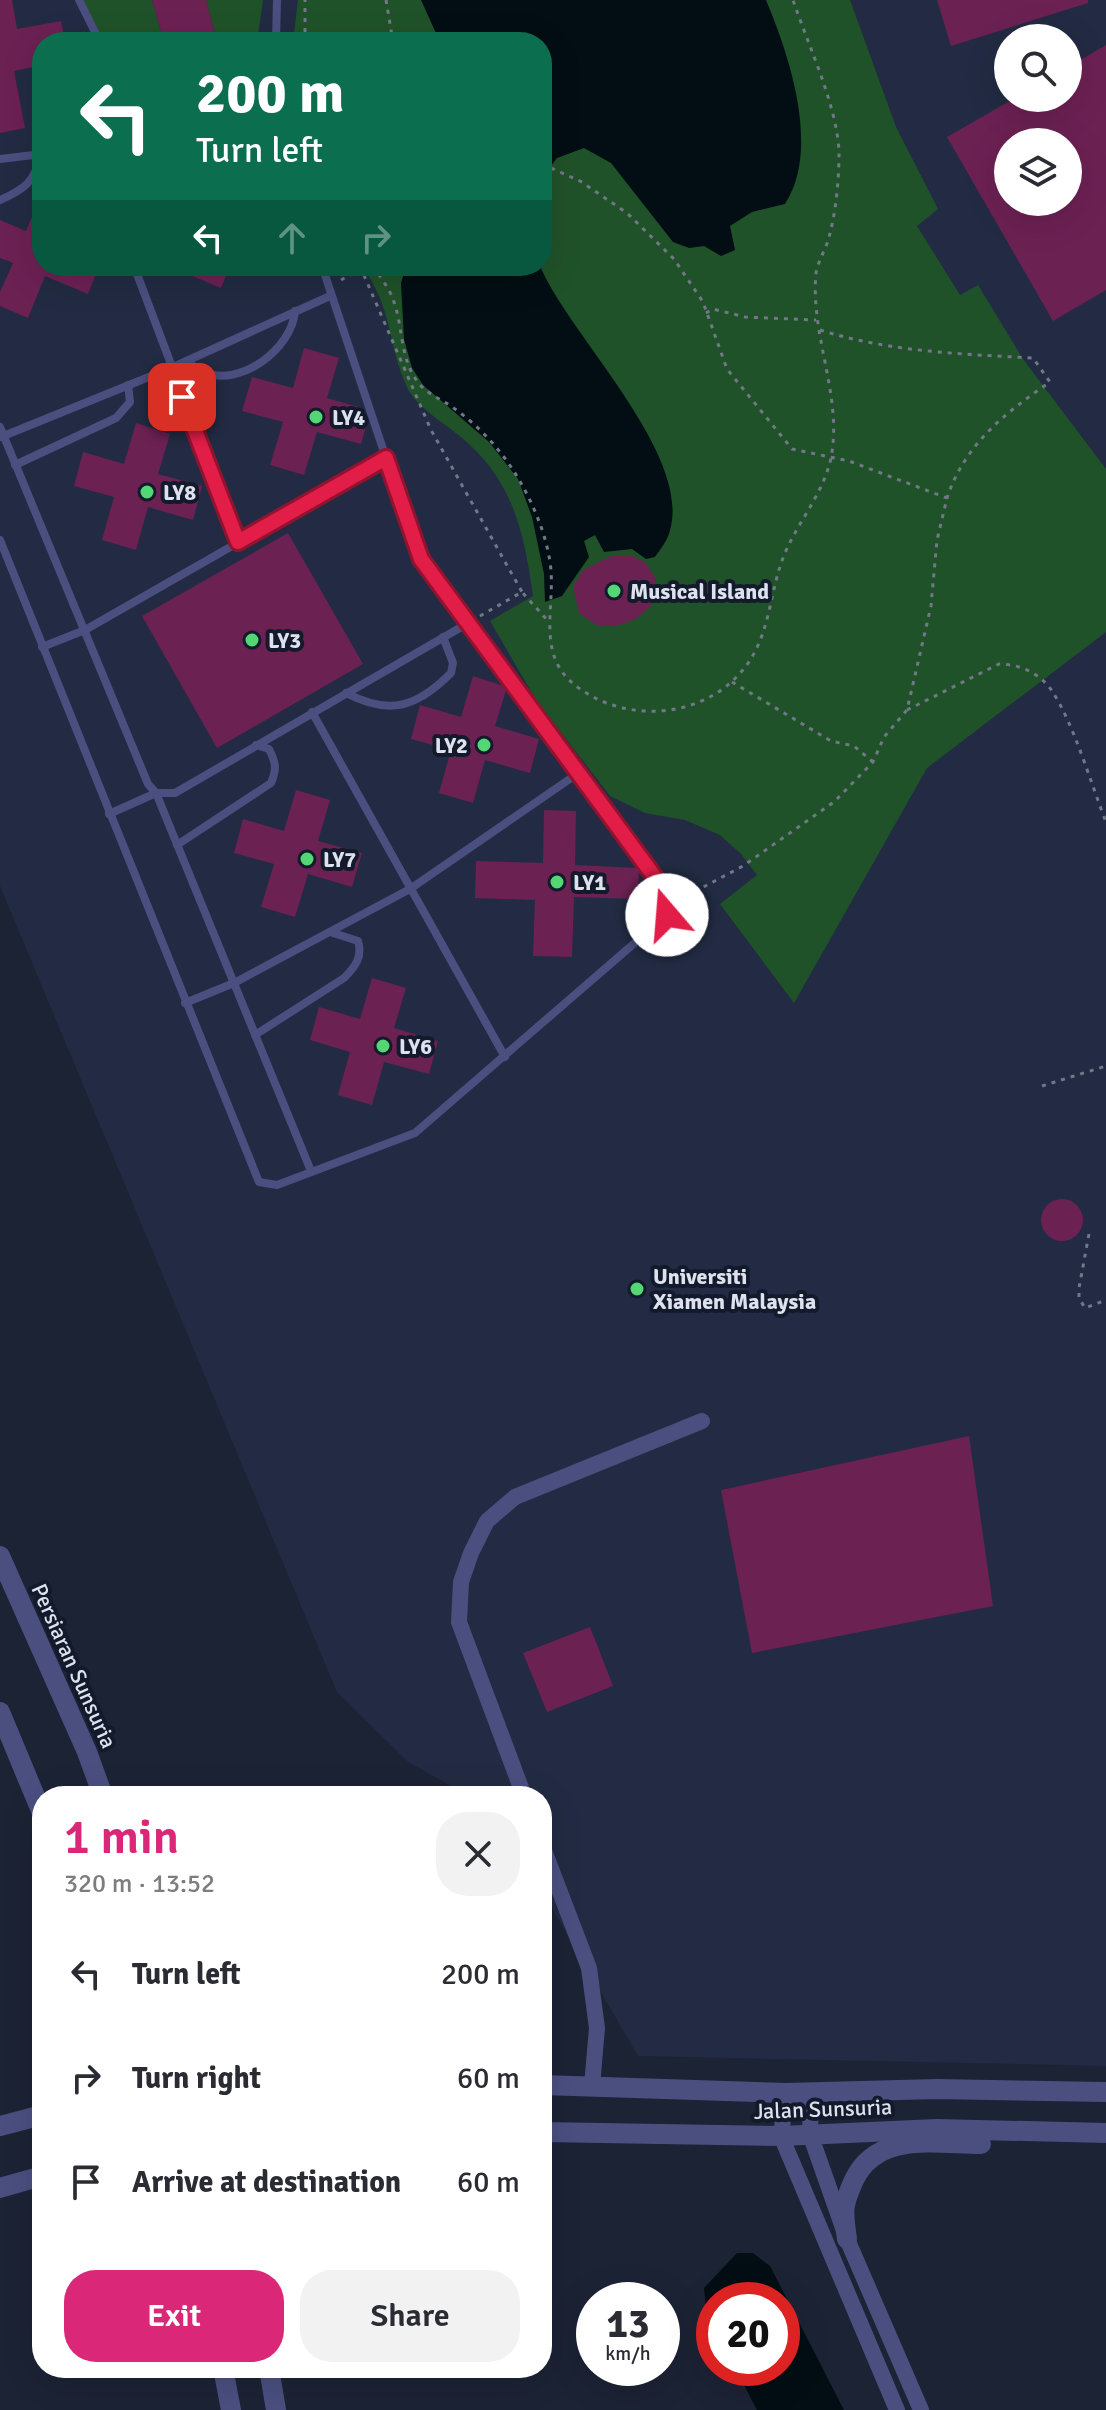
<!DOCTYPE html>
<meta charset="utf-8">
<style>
:root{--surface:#fff;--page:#f2f2f3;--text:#2b2b33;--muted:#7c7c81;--accent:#db2777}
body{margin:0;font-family:Signika,sans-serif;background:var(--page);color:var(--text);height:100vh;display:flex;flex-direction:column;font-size:30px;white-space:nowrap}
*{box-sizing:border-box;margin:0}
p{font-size:26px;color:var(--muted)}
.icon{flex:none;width:44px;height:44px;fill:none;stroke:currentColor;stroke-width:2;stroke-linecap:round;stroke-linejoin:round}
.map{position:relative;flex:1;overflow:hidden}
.sheet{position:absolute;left:32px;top:1786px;width:520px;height:592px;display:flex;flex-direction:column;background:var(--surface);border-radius:32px;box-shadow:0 8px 32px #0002}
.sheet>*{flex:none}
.guide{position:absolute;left:32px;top:32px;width:520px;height:244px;border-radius:32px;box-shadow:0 8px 32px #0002;background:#0b6e4f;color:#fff;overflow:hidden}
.tools{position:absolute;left:994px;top:24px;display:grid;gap:16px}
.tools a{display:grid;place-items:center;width:88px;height:88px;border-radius:50%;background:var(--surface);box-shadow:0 8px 32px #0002;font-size:40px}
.speed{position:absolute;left:576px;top:2282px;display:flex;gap:16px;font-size:40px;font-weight:700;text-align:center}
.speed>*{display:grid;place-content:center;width:104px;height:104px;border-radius:50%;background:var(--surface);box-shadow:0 8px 32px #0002;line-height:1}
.speed small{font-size:20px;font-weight:400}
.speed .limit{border:12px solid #d22;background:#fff;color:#111}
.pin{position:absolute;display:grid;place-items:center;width:68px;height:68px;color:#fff;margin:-34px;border-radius:16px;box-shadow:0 4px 12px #0006}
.me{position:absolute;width:88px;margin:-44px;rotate:342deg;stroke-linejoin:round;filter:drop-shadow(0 0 6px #0008)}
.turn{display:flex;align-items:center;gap:28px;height:168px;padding:0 32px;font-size:36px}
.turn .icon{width:104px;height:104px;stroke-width:2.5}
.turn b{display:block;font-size:56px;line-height:68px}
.lanes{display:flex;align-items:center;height:76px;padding:0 32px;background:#0003;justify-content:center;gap:40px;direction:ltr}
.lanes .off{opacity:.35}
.round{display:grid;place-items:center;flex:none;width:84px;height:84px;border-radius:32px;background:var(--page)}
.head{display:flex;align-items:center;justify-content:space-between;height:136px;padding:0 32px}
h1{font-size:48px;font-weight:600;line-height:60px;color:var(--accent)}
.cta{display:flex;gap:16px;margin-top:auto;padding:16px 32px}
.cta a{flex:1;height:92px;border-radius:32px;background:var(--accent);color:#fff;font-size:32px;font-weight:600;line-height:92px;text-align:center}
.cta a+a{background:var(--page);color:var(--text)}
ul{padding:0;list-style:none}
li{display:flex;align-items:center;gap:24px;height:104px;padding:0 32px}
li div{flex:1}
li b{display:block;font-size:30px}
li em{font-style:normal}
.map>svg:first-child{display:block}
.built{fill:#222b43;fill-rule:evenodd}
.green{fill:#205229}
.water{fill:#020e13}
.building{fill:#6c2153;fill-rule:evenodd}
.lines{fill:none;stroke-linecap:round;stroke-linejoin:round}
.path{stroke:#727888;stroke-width:3;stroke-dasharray:4 6;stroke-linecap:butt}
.service{stroke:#4b4f80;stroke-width:8}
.minor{stroke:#4b4f80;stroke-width:16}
.tertiary{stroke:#4b4f80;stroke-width:20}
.route-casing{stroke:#92132f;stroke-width:20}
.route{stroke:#e11d48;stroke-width:14}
.poi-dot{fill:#53d673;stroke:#131a2b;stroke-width:3}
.labels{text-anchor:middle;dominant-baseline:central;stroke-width:8;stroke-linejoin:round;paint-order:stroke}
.poi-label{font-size:22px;font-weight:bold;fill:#dde2ee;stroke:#131a2b;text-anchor:start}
.street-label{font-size:22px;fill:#dde2ee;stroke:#131a2b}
</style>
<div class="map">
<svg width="1106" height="2410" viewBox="0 0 1106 2410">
<rect width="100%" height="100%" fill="#1c2335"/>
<path class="built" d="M0 0H1106V2066L638 2056 542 1891V1796H468L407 1761 337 1692 0 886ZM1008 38H1068V98H1008ZM42 42H542V266H42ZM1008 142H1068V202H1008Z"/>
<g class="green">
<path d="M83 0H152L164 42H104Z"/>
<path d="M206 0H263L257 42H217Z"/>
<path d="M298 0H850L896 127 938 209 917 226 960 295 978 285 1023 359 1106 469V632L927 768 794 1003 720 904 757 875 741 854 720 835 685 820 645 813 610 796 536 700 490 621 533 596C524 532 513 480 461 437 443 422 417 408 407 387 387 344 394 311 362 266H542V42H293Z"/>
</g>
<g class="water">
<path d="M421 0H766C789 55 821 149 785 204L752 212 730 226 735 250 721 256 704 246 689 248 673 242 611 163 584 148 557 158 542 178V42H440Z"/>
<path d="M406 266H540C569 335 692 454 670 530 668 540 661 548 655 557L646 559 632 549 604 552 595 535 584 541 589 557 562 596 545 602 544 574 532 517 518 479 489 442 423 385 412 368 404 339 401 283Z"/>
<path d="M737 2253H753L770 2266 844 2410H757L735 2368H782V2300H714V2326L706 2309 704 2288Z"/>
</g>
<g class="building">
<path d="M0 0H12L17 29 61 21 65 42H42V65L14 71 25 128 0 133Z"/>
<path d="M152 0H206L217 42H164Z"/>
<path d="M937 0H1088V3L951 46Z"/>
<path d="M1106 45V290L1053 321 947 137 1015 98H1068V67ZM1008 142H1068V202H1008Z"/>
<path d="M42 194V266H99L88 294 45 276 28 318 0 306V292L13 263 0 258V220L26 231Z"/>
<path d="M169 266H230L221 288Z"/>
<path d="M304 348 339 358 327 398 362 408 367 423 361 444 317 432 304 475 270 465 283 422 242 411 252 377 293 388Z"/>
<path d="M136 423 170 434 158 474 202 486 193 520 148 507 136 550 102 540 114 497 74 486 83 452 124 464Z"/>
<path d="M288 533 363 664 217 748 142 616Z"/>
<path d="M613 555H631L646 563 655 578V595L650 607 636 619 616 626H598L579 613 573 587 583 570Z"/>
<path d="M473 676 507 687 495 726 539 739 530 773 485 760 473 803 439 793 451 750 411 739 420 705 461 717Z"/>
<path d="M296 790 330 800 318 841 362 853 352 887 308 874 295 917 261 907 274 864 234 853 243 819 284 831Z"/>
<path d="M544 810 576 811 575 865 639 868 638 899 574 897 572 957 533 956 535 900 475 898 476 861 543 863Z"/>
<path d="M372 978 406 988 394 1028 438 1041 429 1074 384 1062 372 1105 338 1095 350 1052 310 1040 319 1007 360 1019Z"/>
<circle cx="1062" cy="1220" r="21"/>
<path d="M969 1436 993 1606 752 1653 721 1490Z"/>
<path d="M590 1627 613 1686 547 1712 523 1653Z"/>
</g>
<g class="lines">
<g class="path">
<path d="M386 0 393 42"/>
<path d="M305 42V0"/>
<path d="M542 164 580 181 627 213 674 259 703 302 727 369 792 449 849 461 947 498 937 540 931 606 907 710 884 737 873 762 834 802 743 866 679 900"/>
<path d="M360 266 431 430 522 592"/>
<path d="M373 266C380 277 390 289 394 302 403 327 400 358 417 381 427 395 442 399 455 409 495 438 523 478 540 524 545 537 550 556 551 571 554 612 537 656 576 686 631 728 716 717 752 657 770 627 771 589 783 558 796 524 823 495 831 458 843 396 810 336 816 273 818 262 824 252 828 241 836 213 839 181 839 152 837 105 808 45 793 0"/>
<path d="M341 280 366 266"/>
<path d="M706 313 713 309 745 317 816 320"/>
<path d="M820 330C890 352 961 354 1033 358L1050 382C1005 413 965 444 947 498"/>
<path d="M480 616 522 592 548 621"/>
<path d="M732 682 831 741 854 746 873 762"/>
<path d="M907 710 999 664C1019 664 1040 673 1052 691 1074 724 1091 784 1106 822"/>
<path d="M1042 1086 1106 1066"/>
<path d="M1089 1234 1079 1288V1298L1085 1308 1106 1300"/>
</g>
<g class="service">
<path d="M79 0 100 42"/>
<path d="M276 42 277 0"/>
<path d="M0 159 42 154"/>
<path d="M0 200C23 190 37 181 39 155"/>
<path d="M134 266 238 542"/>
<path d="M187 361C192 365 197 370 203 372 240 388 292 349 295 311"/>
<path d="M0 427 148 784 156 793H175L470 622"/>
<path d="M1 437 171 368 330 296"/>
<path d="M15 465 116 418 130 402 128 385"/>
<path d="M0 540 259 1182 277 1185 415 1133 667 915 668 895 421 559 386 458"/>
<path d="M42 647 85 630 386 458 322 266"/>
<path d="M346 693C390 716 417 707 451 673L453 663 443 637"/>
<path d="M312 712 505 1057"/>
<path d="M109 814 156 793 311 1171"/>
<path d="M177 845 271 783C277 769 276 763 269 749L256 745"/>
<path d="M185 1003 234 983 410 889 577 774"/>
<path d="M255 1035 344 978C355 967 363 957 358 941L330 932"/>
</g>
<g class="minor">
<path d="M524 1796 459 1622 461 1582 471 1553 487 1521 515 1497 702 1421"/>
<path d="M542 1845 589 1968 597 2028 592 2086"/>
<path d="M811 2092 810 2134 847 2239 921 2410"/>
<path d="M786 2093 781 2136 897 2410"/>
</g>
<g class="tertiary">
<path d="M0 1556 87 1752 103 1796"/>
<path d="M0 1712 42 1813"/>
<path d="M542 2085 786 2093 937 2089 1106 2092"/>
<path d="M0 2126 42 2115"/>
<path d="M542 2132 781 2136 937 2129 1106 2133"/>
<path d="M0 2188 42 2176"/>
<path d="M847 2239C843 2211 842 2206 854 2180 877 2131 936 2144 981 2144"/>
<path d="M223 2368 231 2410"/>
<path d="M269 2368 276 2410"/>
</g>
</g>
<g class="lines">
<g class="route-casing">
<path id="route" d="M182 397 238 542 386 458 421 559 668 895 667 915"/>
</g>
<use href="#route" class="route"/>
</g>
<g class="poi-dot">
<circle cx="316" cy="417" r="8"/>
<circle cx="147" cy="492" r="8"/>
<circle cx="614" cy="591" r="8"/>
<circle cx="252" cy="640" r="8"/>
<circle cx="484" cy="745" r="8"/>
<circle cx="307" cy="859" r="8"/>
<circle cx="557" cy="882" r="8"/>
<circle cx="383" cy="1046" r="8"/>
<circle cx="637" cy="1289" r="8"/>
</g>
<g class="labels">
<g class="poi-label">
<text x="332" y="417">LY4</text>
<text x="163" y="492">LY8</text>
<text x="630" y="591">Musical Island</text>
<text x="268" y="640">LY3</text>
<text x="468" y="745" text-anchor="end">LY2</text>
<text x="323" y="859">LY7</text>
<text x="573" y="882">LY1</text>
<text x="399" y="1046">LY6</text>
<text x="653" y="1276">Universiti<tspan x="653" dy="25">Xiamen Malaysia</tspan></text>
</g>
<g class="street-label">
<text transform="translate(74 1666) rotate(66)">Persiaran Sunsuria</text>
<text transform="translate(823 2109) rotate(-2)">Jalan Sunsuria</text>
</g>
</g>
</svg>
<div class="tools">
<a><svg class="icon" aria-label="search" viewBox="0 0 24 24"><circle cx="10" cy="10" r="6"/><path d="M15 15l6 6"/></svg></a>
<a><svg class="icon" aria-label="layers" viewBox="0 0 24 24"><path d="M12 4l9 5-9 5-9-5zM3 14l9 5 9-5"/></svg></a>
</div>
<div class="speed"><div>13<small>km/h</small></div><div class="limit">20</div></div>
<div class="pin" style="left:182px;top:397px;background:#d93025"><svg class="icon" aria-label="arrive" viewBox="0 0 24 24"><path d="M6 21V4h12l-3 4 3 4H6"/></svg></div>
<svg class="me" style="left:667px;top:915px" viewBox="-20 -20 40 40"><circle r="19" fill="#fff"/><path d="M0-13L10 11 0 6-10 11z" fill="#e11d48"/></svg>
<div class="guide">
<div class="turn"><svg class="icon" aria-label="left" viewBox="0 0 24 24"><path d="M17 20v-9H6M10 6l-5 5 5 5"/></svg><div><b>200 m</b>Turn left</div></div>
<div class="lanes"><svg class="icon" aria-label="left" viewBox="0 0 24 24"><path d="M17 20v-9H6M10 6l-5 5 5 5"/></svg><svg class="icon off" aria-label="ahead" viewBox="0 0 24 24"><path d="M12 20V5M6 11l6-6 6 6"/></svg><svg class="icon off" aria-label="right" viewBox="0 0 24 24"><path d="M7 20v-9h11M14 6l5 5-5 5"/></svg></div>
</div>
<section class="sheet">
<div class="head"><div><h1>1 min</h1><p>320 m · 13:52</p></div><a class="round"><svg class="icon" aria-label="close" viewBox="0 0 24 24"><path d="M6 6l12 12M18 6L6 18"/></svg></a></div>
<ul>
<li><svg class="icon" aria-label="left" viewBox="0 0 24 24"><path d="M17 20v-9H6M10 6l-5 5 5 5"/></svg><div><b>Turn left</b></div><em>200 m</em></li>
<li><svg class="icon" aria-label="right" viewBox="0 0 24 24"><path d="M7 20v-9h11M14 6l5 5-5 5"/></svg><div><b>Turn right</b></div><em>60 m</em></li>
<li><svg class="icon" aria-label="arrive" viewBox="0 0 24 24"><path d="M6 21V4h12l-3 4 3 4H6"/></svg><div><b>Arrive at destination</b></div><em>60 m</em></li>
</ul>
<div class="cta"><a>Exit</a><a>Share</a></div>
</section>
</div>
